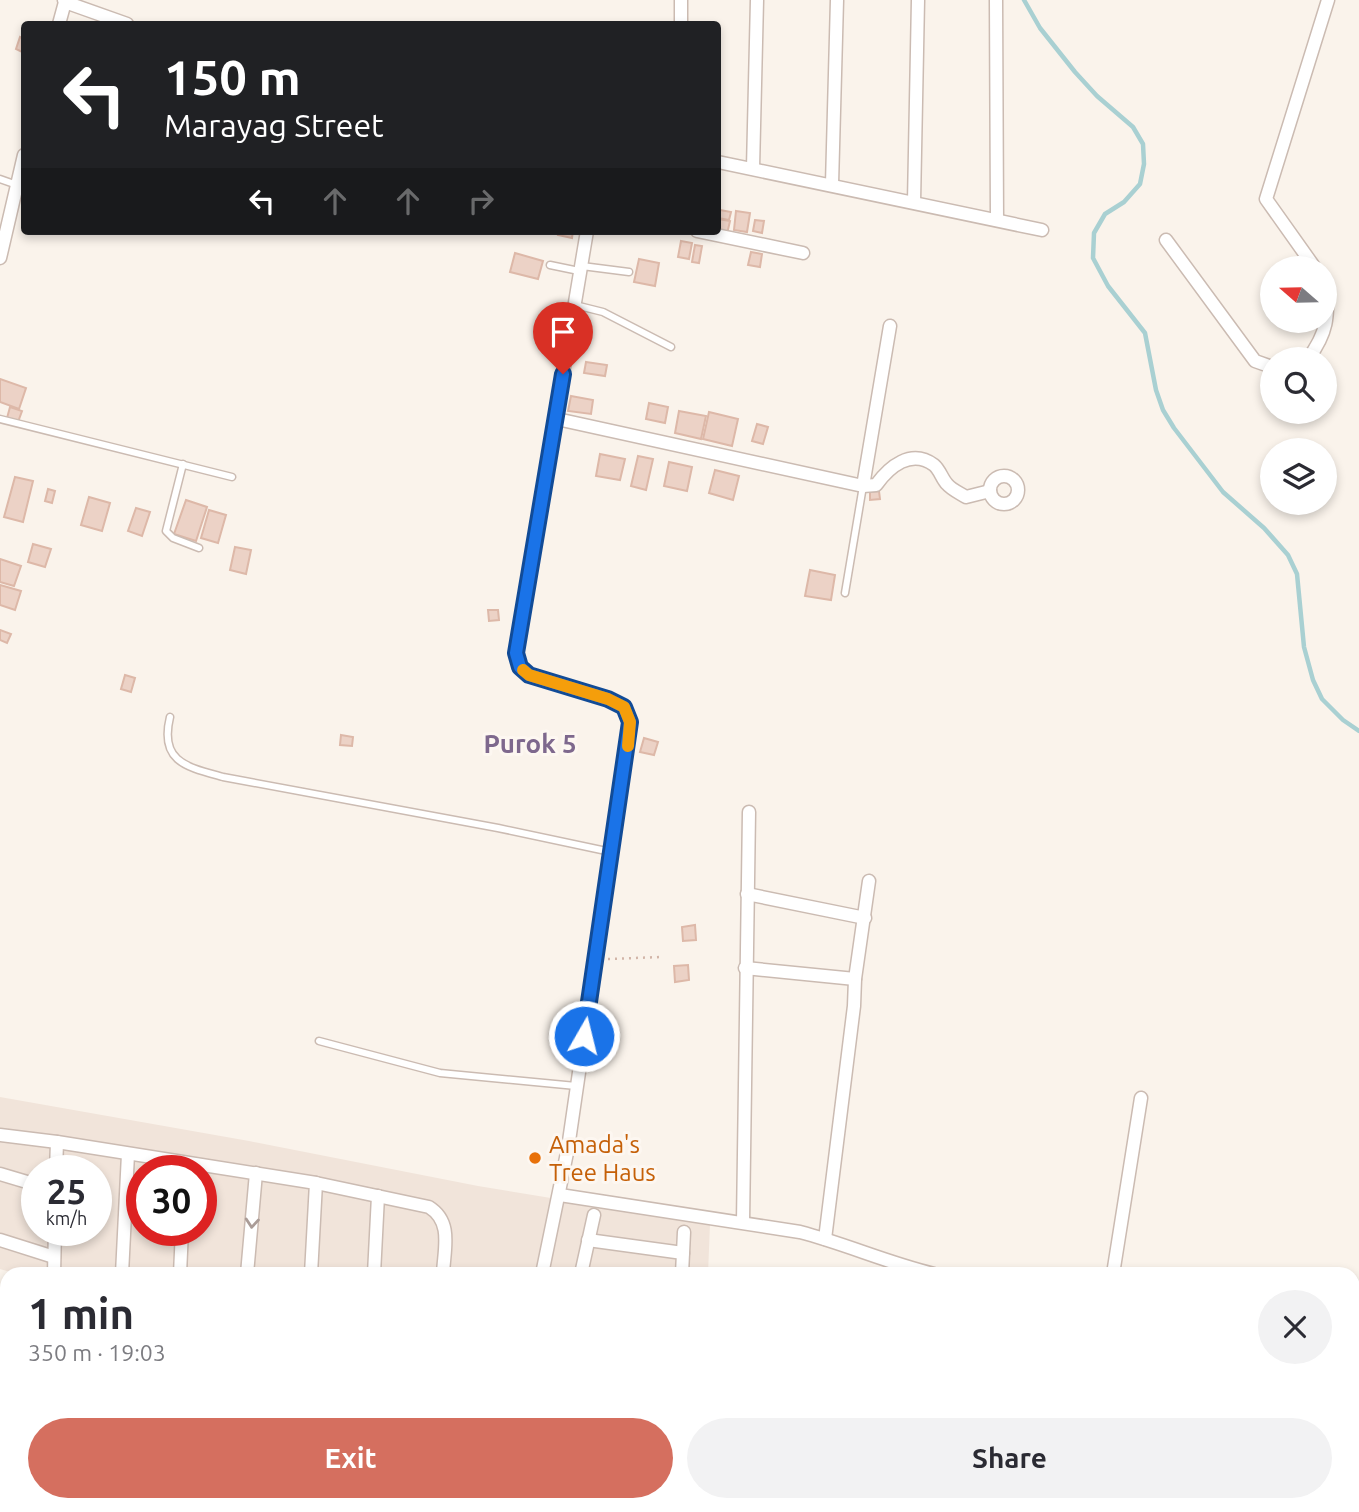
<!DOCTYPE html>
<meta charset="utf-8">
<style>
:root{--surface:#fff;--page:#f2f2f3;--text:#2b2b33;--muted:#7c7c81;--accent:#d56f5f}
body{margin:0;font-family:Ubuntu,sans-serif;background:var(--page);color:var(--text);height:100vh;display:flex;flex-direction:column;font-size:26px;white-space:nowrap}
*{box-sizing:border-box;margin:0}
p{font-size:23px;color:var(--muted)}
.icon{flex:none;width:38px;height:38px;fill:none;stroke:currentColor;stroke-width:2;stroke-linecap:round;stroke-linejoin:round}
.map{position:relative;flex:1;overflow:hidden}
.sheet{position:absolute;left:0px;top:1267px;width:1360px;height:245px;display:flex;flex-direction:column;background:var(--surface);border-radius:21px 21px 0 0;box-shadow:0 4px 10px #0003}
.sheet>*{flex:none}
.hud{position:absolute;left:21px;top:21px;width:700px;height:214px;border-radius:7px;box-shadow:0 4px 10px #0003;background:#202124;color:#fff;overflow:hidden}
.needle{width:46px;rotate:290deg}
.controls{position:absolute;left:1260px;top:256px;display:grid;gap:14px}
.controls a{display:grid;place-items:center;width:77px;height:77px;border-radius:50%;background:var(--surface);box-shadow:0 4px 10px #0003;font-size:35px}
.speed{position:absolute;left:21px;top:1155px;display:flex;gap:14px;font-size:35px;font-weight:700;text-align:center}
.speed>*{display:grid;place-content:center;width:91px;height:91px;border-radius:50%;background:var(--surface);box-shadow:0 4px 10px #0003;line-height:1}
.speed small{font-size:18px;font-weight:400}
.speed .limit{border:10px solid #d22;background:#fff;color:#111}
.pin{position:absolute;display:grid;place-items:center;width:60px;height:60px;color:#fff;margin:-72px -30px;border-radius:50% 50% 50% 0;rotate:-45deg;box-shadow:0 0 7px #0007}
.pin .icon{rotate:45deg}
.me{position:absolute;width:77px;margin:-38px;rotate:8deg;stroke-linejoin:round;filter:drop-shadow(0 0 5px #0008)}
.turn{display:flex;align-items:center;gap:24px;height:147px;padding:0 28px;font-size:32px}
.turn .icon{width:91px;height:91px;stroke-width:2.5}
.turn b{display:block;font-size:49px;line-height:60px}
.lanes{display:flex;align-items:center;height:66px;padding:0 28px;background:#0003;justify-content:center;gap:35px;direction:ltr}
.lanes .off{opacity:.35}
.round{display:grid;place-items:center;flex:none;width:74px;height:74px;border-radius:37px;background:var(--page)}
.overview{display:flex;align-items:center;justify-content:space-between;height:119px;padding:0 28px}
h1{font-size:42px;font-weight:700;line-height:52px}
.primary-button{display:flex;gap:14px;margin-top:auto;padding:14px 28px}
.primary-button a{flex:1;height:80px;border-radius:42px;background:var(--accent);color:#fff;font-size:28px;font-weight:700;line-height:80px;text-align:center}
.primary-button a+a{background:var(--page);color:var(--text)}
.map>svg:first-child{display:block}
.residential{fill:#f1e4da;fill-rule:evenodd}
.lines{fill:none;stroke-linecap:round;stroke-linejoin:round}
.stream{stroke:#a9d0d2;stroke-width:4.5}
.building{fill:#ecd2c6;stroke:#ddb8a8;stroke-width:2}
.lane-casing{stroke:#cbbbb2;stroke-width:9}
.street-casing{stroke:#cbbbb2;stroke-width:15}
.path{stroke:#d2b5a8;stroke-width:2.5;stroke-dasharray:2 5;stroke-linecap:butt}
.lane{stroke:#fff;stroke-width:6}
.street{stroke:#fff;stroke-width:12}
.oneway{stroke:#aa9c97}
.route-casing{stroke:#114b97;stroke-width:18}
.route{stroke:#1a73e8;stroke-width:12}
.slow{stroke:#f59e0b;stroke-width:12}
.food-dot{fill:#e8710a;stroke:#fdf7f1;stroke-width:2.5}
.labels{text-anchor:middle;dominant-baseline:central;stroke-width:6;stroke-linejoin:round;paint-order:stroke}
.food-label{font-size:24px;fill:#c56008;stroke:#fdf7f1;text-anchor:start}
.neighbourhood-label{font-size:26px;font-weight:bold;fill:#7e688d;stroke:#fdf7f1}
</style>
<div class="map">
<svg width="1359" height="1512" viewBox="0 0 1359 1512">
<rect width="100%" height="100%" fill="#faf3eb"/>
<g class="residential">
<path d="M0 1097 249 1141 478 1186 710 1224 708 1274H17L0 1269ZM37 1171H96V1230H37ZM142 1171H201V1230H142Z"/>
<path d="M7 1357V1490L0 1460V1374Z"/>
<path d="M61 1505H701L700 1512H90Z"/>
</g>
<g class="lines">
<path class="stream" d="M1024 0 1040 28 1075 72 1097 96 1133 127 1143 144 1144 164 1140 184 1124 202 1105 214 1094 233 1093 258 1108 286 1145 333 1156 390 1163 410 1174 428 1223 492 1264 528 1288 555 1297 574 1304 647 1313 680 1322 699 1343 720 1359 731"/>
</g>
<g class="building">
<path d="M20 37 24 39V53L16 49Z"/>
<path d="M720 210 731 212 729 220 718 218Z"/>
<path d="M736 211 750 213 747 232 734 230Z"/>
<path d="M718 219 730 221 727 234 718 231Z"/>
<path d="M755 220 764 221 762 233 753 231Z"/>
<path d="M559 231H573L572 238 558 235Z"/>
<path d="M681 241 692 243 689 259 678 257Z"/>
<path d="M695 245 702 246 699 263 692 262Z"/>
<path d="M751 252 762 254 760 267 748 265Z"/>
<path d="M515 253 543 261 538 279 510 272Z"/>
<path d="M639 259 659 263 655 286 634 282Z"/>
<path d="M586 362 607 365 605 376 584 373Z"/>
<path d="M0 379 26 388 19 409 0 402Z"/>
<path d="M571 396 593 400 591 414 568 411Z"/>
<path d="M649 403 668 407 665 423 646 419Z"/>
<path d="M10 407 22 411 18 422 7 418Z"/>
<path d="M679 411 706 416 701 439 675 433Z"/>
<path d="M709 412 738 419 732 446 703 439Z"/>
<path d="M757 424 768 427 763 444 752 441Z"/>
<path d="M600 454 625 459 620 480 596 476Z"/>
<path d="M638 456 653 459 646 490 631 486Z"/>
<path d="M669 462 692 467 687 491 664 486Z"/>
<path d="M715 470 739 476 733 500 709 493Z"/>
<path d="M15 477 33 481 23 522 4 517Z"/>
<path d="M48 489 55 491 52 503 45 501Z"/>
<path d="M879 491 880 499 870 500V492Z"/>
<path d="M89 497 110 503 102 531 81 525Z"/>
<path d="M186 500 207 507 196 541 174 534Z"/>
<path d="M136 508 150 512 142 536 128 531Z"/>
<path d="M209 510 226 515 218 543 201 538Z"/>
<path d="M33 544 51 549 45 567 28 562Z"/>
<path d="M235 547 251 550 246 574 230 570Z"/>
<path d="M0 559 21 566 14 586 0 582Z"/>
<path d="M810 570 835 575 831 600 805 596Z"/>
<path d="M0 585 21 591 15 610 0 605Z"/>
<path d="M488 610H498L499 620 489 621Z"/>
<path d="M0 630 11 634 7 643 0 640Z"/>
<path d="M125 675 135 678 131 692 121 689Z"/>
<path d="M341 735 353 737 352 746 340 745Z"/>
<path d="M644 738 658 742 654 755 640 752Z"/>
<path d="M695 925 696 940 683 941 682 927Z"/>
<path d="M688 965 689 980 675 982 674 966Z"/>
</g>
<g class="lines">
<g class="lane-casing">
<g id="lane">
<path d="M0 179 17 185"/>
<path d="M550 265 579 271"/>
<path d="M582 266 629 272"/>
<path d="M575 305 603 312 671 347"/>
<path d="M0 419 232 477"/>
<path d="M183 464 166 531 173 538 199 548"/>
<path d="M845 593 863 486"/>
<path d="M170 717C159 762 187 767 223 777L498 828 611 852"/>
<path d="M319 1041 440 1073 576 1086"/>
</g>
</g>
<g class="street-casing">
<g id="street">
<path d="M681 0V24"/>
<path d="M996 0 997 220"/>
<path d="M65 2 127 24"/>
<path d="M59 24 65 2 64 0"/>
<path d="M718 162 1042 230"/>
<path d="M753 168 757 0"/>
<path d="M832 184 837 0"/>
<path d="M914 202 918 0"/>
<path d="M697 231 803 253"/>
<path d="M1166 240 1255 361 1272 367"/>
<path d="M0 258 24 155"/>
<path d="M1315 268 1266 199 1328 0"/>
<path d="M1308 359C1328 332 1328 317 1327 285L1325 281"/>
<path d="M557 419 863 486 890 326"/>
<circle cx="1004" cy="490" r="14"/>
<path d="M863 486 876 485C889 467 911 448 934 465 940 470 942 479 947 484 952 490 960 493 966 497L990 491"/>
<path d="M747 894 865 918"/>
<path d="M745 968 855 979"/>
<path d="M0 1135 57 1142 316 1183 429 1207C453 1222 444 1249 443 1274"/>
<path d="M56 1171 57 1142"/>
<path d="M0 1174 37 1185"/>
<path d="M560 1195 800 1232C846 1244 888 1263 934 1274"/>
<path d="M743 1222 749 812"/>
<path d="M825 1239 854 1006 855 979 869 881"/>
<path d="M0 1240 54 1257"/>
<path d="M588 1240 683 1253"/>
<path d="M54 1274 55 1230"/>
<path d="M122 1274 128 1154"/>
<path d="M180 1274 182 1230"/>
<path d="M247 1274 256 1173"/>
<path d="M311 1274 316 1183"/>
<path d="M374 1274 378 1196"/>
<path d="M542 1274 568 1148 630 722 623 707 608 699 529 675 520 667 516 653 587 231"/>
<path d="M581 1274 594 1215"/>
<path d="M682 1274 684 1232"/>
<path d="M1113 1274 1141 1098"/>
<path d="M1353 1340 1359 1335"/>
<path d="M234 1505 262 1511"/>
<path d="M631 1505 665 1512"/>
<path d="M340 1512 342 1505"/>
<path d="M406 1512 407 1505"/>
<path d="M474 1512 479 1505"/>
<path d="M533 1512 535 1505"/>
<path d="M673 1512V1505"/>
<path d="M1029 1512 1030 1505"/>
</g>
</g>
<path class="path" d="M608 959 661 957"/>
<use href="#lane" class="lane"/>
<use href="#street" class="street"/>
</g>
<defs><path id="oneway-chevron" d="M-2-3.5L2.5 0L-2 3.5" fill="none" stroke-width="1.6" stroke-linecap="round" stroke-linejoin="round" transform="scale(1.75)"/></defs>
<use class="oneway" href="#oneway-chevron" transform="translate(252 1223) rotate(95)"/>
<g class="lines">
<g class="route-casing">
<path id="route" d="M563 374 516 653 520 667 529 675 608 699 624 707 630 722 584 1036"/>
</g>
<use href="#route" class="route"/>
<path class="slow" d="M523 670 529 675 608 699 624 707 630 722 628 746"/>
</g>
<circle class="food-dot" cx="535" cy="1158" r="7"/>
<g class="labels">
<g class="food-label">
<text x="549" y="1144">Amada's<tspan x="549" dy="28">Tree Haus</tspan></text>
</g>
<g class="neighbourhood-label">
<text x="530" y="743">Purok 5</text>
</g>
</g>
</svg>
<div class="controls">
<a><svg class="needle" viewBox="-14 -14 28 28"><path d="M0-13l5 13h-10z" fill="#e53935"/><path d="M0 13l5-13h-10z" fill="#7c7c81"/></svg></a>
<a><svg class="icon" aria-label="search" viewBox="0 0 24 24"><circle cx="10" cy="10" r="6"/><path d="M15 15l6 6"/></svg></a>
<a><svg class="icon" aria-label="layers" viewBox="0 0 24 24"><path d="M12 4l9 5-9 5-9-5zM3 14l9 5 9-5"/></svg></a>
</div>
<div class="speed"><div>25<small>km/h</small></div><div class="limit">30</div></div>
<div class="pin" style="left:563px;top:374px;background:#d93025"><svg class="icon" aria-label="arrive" viewBox="0 0 24 24"><path d="M6 21V4h12l-3 4 3 4H6"/></svg></div>
<svg class="me" style="left:584px;top:1036px" viewBox="-20 -20 40 40"><circle r="17" fill="#1a73e8" stroke="#fff" stroke-width="3"/><path d="M0-11L8 9 0 5-8 9z" fill="#fff"/></svg>
<div class="hud">
<div class="turn"><svg class="icon" aria-label="left" viewBox="0 0 24 24"><path d="M17 20v-9H6M10 6l-5 5 5 5"/></svg><div><b>150 m</b>Marayag Street</div></div>
<div class="lanes"><svg class="icon" aria-label="left" viewBox="0 0 24 24"><path d="M17 20v-9H6M10 6l-5 5 5 5"/></svg><svg class="icon off" aria-label="ahead" viewBox="0 0 24 24"><path d="M12 20V5M6 11l6-6 6 6"/></svg><svg class="icon off" aria-label="ahead" viewBox="0 0 24 24"><path d="M12 20V5M6 11l6-6 6 6"/></svg><svg class="icon off" aria-label="right" viewBox="0 0 24 24"><path d="M7 20v-9h11M14 6l5 5-5 5"/></svg></div>
</div>
<section class="sheet">
<div class="overview"><div><h1>1 min</h1><p>350 m · 19:03</p></div><a class="round"><svg class="icon" aria-label="close" viewBox="0 0 24 24"><path d="M6 6l12 12M18 6L6 18"/></svg></a></div>
<div class="primary-button"><a>Exit</a><a>Share</a></div>
</section>
</div>
